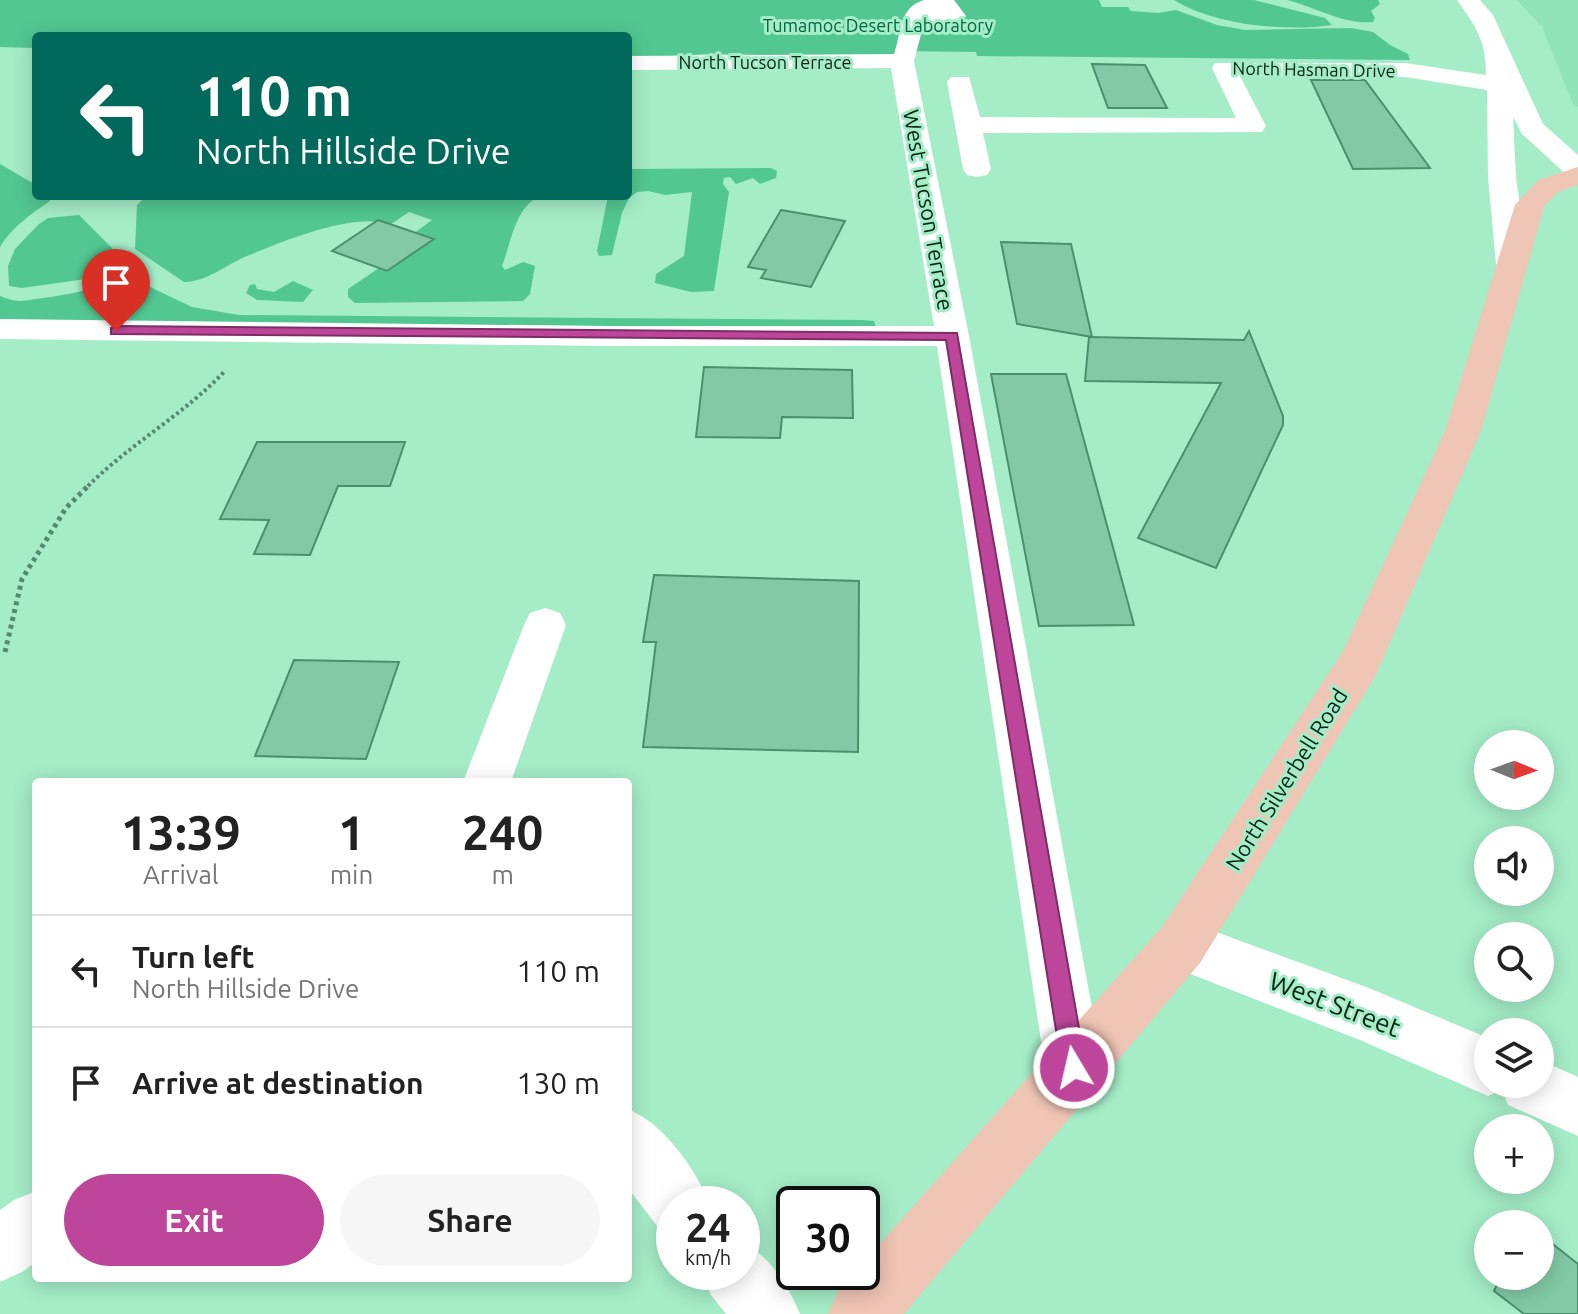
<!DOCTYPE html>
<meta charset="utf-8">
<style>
:root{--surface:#fff;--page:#f6f6f6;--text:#222;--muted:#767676;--line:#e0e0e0;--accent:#bd469b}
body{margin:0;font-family:Ubuntu,sans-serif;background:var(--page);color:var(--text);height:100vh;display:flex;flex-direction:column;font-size:30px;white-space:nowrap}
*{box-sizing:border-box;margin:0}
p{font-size:26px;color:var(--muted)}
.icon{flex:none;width:44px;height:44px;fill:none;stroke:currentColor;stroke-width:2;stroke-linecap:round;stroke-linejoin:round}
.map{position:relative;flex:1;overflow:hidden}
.details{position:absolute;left:32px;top:778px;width:600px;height:504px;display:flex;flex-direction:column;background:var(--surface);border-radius:8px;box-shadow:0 4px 20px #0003}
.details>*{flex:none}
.banner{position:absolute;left:32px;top:32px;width:600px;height:168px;border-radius:8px;box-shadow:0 4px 20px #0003;background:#00695c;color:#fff;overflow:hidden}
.needle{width:52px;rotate:91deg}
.tools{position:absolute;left:1474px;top:730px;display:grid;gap:16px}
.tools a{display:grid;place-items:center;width:80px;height:80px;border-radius:50%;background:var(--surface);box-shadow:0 4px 20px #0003;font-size:40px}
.speed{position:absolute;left:656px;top:1186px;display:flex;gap:16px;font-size:40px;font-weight:700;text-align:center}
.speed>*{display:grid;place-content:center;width:104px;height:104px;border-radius:50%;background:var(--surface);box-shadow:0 4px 20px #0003;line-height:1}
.speed small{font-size:20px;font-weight:400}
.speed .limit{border:4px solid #111;border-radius:12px;background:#fff;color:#111}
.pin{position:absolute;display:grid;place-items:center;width:68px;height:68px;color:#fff;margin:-82px -34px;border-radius:50% 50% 50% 0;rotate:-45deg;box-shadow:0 0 8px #0007}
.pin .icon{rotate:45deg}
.me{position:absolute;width:88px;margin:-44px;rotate:351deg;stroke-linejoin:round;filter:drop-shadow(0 0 6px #0008)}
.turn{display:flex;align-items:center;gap:28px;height:168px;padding:0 32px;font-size:36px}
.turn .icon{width:104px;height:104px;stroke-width:2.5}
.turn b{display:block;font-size:56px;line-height:68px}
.eta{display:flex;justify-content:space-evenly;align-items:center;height:136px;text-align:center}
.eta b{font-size:48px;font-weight:700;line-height:56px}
.button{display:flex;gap:16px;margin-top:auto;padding:16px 32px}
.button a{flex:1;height:92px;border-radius:48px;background:var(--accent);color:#fff;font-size:32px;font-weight:700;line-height:92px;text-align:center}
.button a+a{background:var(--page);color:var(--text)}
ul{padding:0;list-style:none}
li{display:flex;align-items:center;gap:24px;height:112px;padding:0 32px;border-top:2px solid var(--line)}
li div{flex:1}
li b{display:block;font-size:30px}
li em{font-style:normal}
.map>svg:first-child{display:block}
.built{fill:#93e3ba}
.green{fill:#53c791}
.building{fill:#83c9a5;stroke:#4a906e;stroke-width:2}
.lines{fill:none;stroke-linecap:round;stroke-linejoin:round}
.path-far1{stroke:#56896f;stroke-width:4;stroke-dasharray:3 3;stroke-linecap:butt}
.path{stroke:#56896f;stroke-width:5;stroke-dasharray:4 4;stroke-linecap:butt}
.minor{fill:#fff;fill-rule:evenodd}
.major{fill:#efc5b5;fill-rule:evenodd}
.route{fill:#bd469b;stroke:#7b2e65;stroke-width:2}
.labels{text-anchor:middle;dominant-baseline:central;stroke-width:6;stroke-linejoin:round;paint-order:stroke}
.far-park-label{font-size:18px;fill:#006742;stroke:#a5edc7}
.far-street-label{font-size:18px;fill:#072517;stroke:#a5edc7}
.street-label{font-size:22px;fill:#072517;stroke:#a5edc7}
.near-street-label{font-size:26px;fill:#072517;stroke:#a5edc7}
</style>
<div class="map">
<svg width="1578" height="1314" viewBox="0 0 1578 1314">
<rect width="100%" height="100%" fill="#a5edc7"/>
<path class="built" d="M1517 0H1578V107L1573 104 1542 27Z"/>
<g class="green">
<path d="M0 0H1099L1102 7H1128L1131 11 1158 13 1176 10 1217 25 1245 30 1351 28 1373 32 1390 45 1408 54 1410 60 977 56 976 52 899 51 900 58 712 54 628 58V36H36V48L0 47Z"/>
<path d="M1174 0H1254L1325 18 1332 25C1286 32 1214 25 1174 0Z"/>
<path d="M1287 0H1378L1380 4 1371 11 1375 18 1373 22C1344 25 1315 7 1287 0Z"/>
<path d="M0 164 36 185V196H50V201C31 214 12 227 0 247Z"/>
<path d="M771 168 777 171 776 178 760 184 753 178 736 184 730 177 724 178 723 184 729 192 714 291 691 292 655 283 656 274 684 256 692 192 665 195 648 191 637 192 629 198 622 213 612 255 599 256 597 251 608 196H628V169Z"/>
<path d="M146 196H542C516 203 511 243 502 266L505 270 523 262 535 266 530 294 523 301 355 303 348 297V289L379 268 387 272 427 243 410 236 432 220 409 212 391 224C353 212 283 241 247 256 225 265 207 282 184 282L135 249 137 205Z"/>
<path d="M79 215 115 251 119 265 129 277 192 307 239 315 862 320 874 321 876 328 0 323V296C6 298 13 301 19 301 25 301 80 293 84 290 89 288 90 285 93 281L86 279 22 288 9 286 8 266 15 249 39 224 48 218Z"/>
<path d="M293 281 313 290 303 302 257 300 246 293 250 285 255 284 257 289 274 292Z"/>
</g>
<g class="building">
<path d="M1092 64 1145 65 1167 108H1108Z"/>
<path d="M1311 80H1365L1430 168 1353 169Z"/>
<path d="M781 210 845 221 811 287 761 278 766 270 748 267Z"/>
<path d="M378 220 434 239 387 271 332 251Z"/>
<path d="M1001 242 1071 244 1092 337 1017 324Z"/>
<path d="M1249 331 1283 416V425L1216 568 1138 538 1221 383 1085 381 1089 337 1244 340Z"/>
<path d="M704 367 852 370 853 418 782 417 780 438 696 437Z"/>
<path d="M991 374H1066L1134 625 1039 626Z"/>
<path d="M257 442H405L390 486H338L310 555 254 554 269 520 220 519Z"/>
<path d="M654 575 859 581 858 752 643 747 656 642H643Z"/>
<path d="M294 660 399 662 366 759 255 756Z"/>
<path d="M1540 1234 1578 1264V1314H1524L1494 1291 1501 1276H1540Z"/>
</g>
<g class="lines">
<path class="path-far1" d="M88 486C130 444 183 415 224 372"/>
<path class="path" d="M5 652 22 579 66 508 90 484"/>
<g class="minor">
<path d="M924 0H954L966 16 957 24 923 27 914 61 969 336 1103 1068 1094 1088 1074 1097 1054 1088 1045 1068 937 346H607L0 339V319L607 326H934L891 68 628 70V56L894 54C902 32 898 8 924 0Z"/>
<path d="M1457 0H1480L1493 15 1543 124 1578 155V178L1568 176 1522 134 1513 117 1516 177 1528 264 1523 271 1512 273 1501 271 1496 264 1488 177 1487 90 1405 77 1240 76 1266 126 1262 132 983 133 991 169 987 175 977 177 967 175 963 169 947 82 951 77H969L980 117 1236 118 1212 68 1215 63H1405L1486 75C1486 40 1476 27 1457 0Z"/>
<path d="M545 608 560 613 566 625 511 782H463L524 625 530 613Z"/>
<path d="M1181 919 1369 988 1488 1038V1084H1540V1060L1578 1077V1136L1508 1105 1502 1090 1488 1096 1360 1040 1162 963 1154 945 1162 927Z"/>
<path d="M628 1109C664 1124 695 1168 710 1204H674V1233L657 1226 628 1188Z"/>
<path d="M36 1191V1262L22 1272 0 1282V1210L14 1200Z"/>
<path d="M742 1243C770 1255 789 1287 800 1314H726L711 1295 702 1272H742Z"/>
</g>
<path class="major" d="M1578 167V185L1558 192 1544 207 1481 431 1376 675 1200 963 904 1314H828L838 1291 855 1272H862V1264L1162 927 1342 653 1445 431 1515 205 1538 180Z"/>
</g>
<path class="route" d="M116 326 957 333 1086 1068 1083 1077 1074 1080 1066 1077 1062 1068 946 340 111 334V328Z"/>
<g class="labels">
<g class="far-park-label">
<text x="878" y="25">Tumamoc Desert Laboratory</text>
</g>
<g class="far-street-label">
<text x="765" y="62">North Tucson Terrace</text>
<text transform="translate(1314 69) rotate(1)">North Hasman Drive</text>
</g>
<g class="street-label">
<text transform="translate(929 210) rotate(80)">West Tucson Terrace</text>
<text transform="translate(1286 779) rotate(-58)">North Silverbell Road</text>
</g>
<g class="near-street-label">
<text transform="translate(1335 1004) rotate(21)">West Street</text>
</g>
</g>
</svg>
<div class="tools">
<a><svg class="needle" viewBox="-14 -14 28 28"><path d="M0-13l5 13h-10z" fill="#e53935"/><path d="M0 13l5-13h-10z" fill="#767676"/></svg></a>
<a><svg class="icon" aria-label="sound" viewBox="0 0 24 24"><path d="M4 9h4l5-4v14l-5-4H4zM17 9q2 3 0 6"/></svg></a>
<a><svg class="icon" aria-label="search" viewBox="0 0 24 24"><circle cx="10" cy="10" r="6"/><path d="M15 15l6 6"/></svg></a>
<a><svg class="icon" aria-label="layers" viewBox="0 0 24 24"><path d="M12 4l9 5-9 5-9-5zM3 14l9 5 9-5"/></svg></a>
<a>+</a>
<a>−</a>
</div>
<div class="speed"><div>24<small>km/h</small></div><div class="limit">30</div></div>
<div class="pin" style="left:116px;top:331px;background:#d93025"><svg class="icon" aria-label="arrive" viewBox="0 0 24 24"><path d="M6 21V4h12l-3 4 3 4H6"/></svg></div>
<svg class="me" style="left:1074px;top:1068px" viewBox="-20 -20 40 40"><circle r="17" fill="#bd469b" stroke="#fff" stroke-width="3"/><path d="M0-11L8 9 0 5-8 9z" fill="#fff"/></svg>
<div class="banner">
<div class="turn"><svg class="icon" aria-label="left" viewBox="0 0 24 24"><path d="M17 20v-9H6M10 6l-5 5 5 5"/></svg><div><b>110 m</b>North Hillside Drive</div></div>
</div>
<section class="details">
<div class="eta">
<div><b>13:39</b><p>Arrival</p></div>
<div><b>1</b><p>min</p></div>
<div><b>240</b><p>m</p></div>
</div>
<ul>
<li><svg class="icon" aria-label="left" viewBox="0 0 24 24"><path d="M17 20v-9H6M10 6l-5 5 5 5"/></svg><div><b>Turn left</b><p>North Hillside Drive</p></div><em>110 m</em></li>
<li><svg class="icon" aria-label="arrive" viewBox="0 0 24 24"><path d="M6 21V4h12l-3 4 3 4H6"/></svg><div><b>Arrive at destination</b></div><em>130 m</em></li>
</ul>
<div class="button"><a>Exit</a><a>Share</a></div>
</section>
</div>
